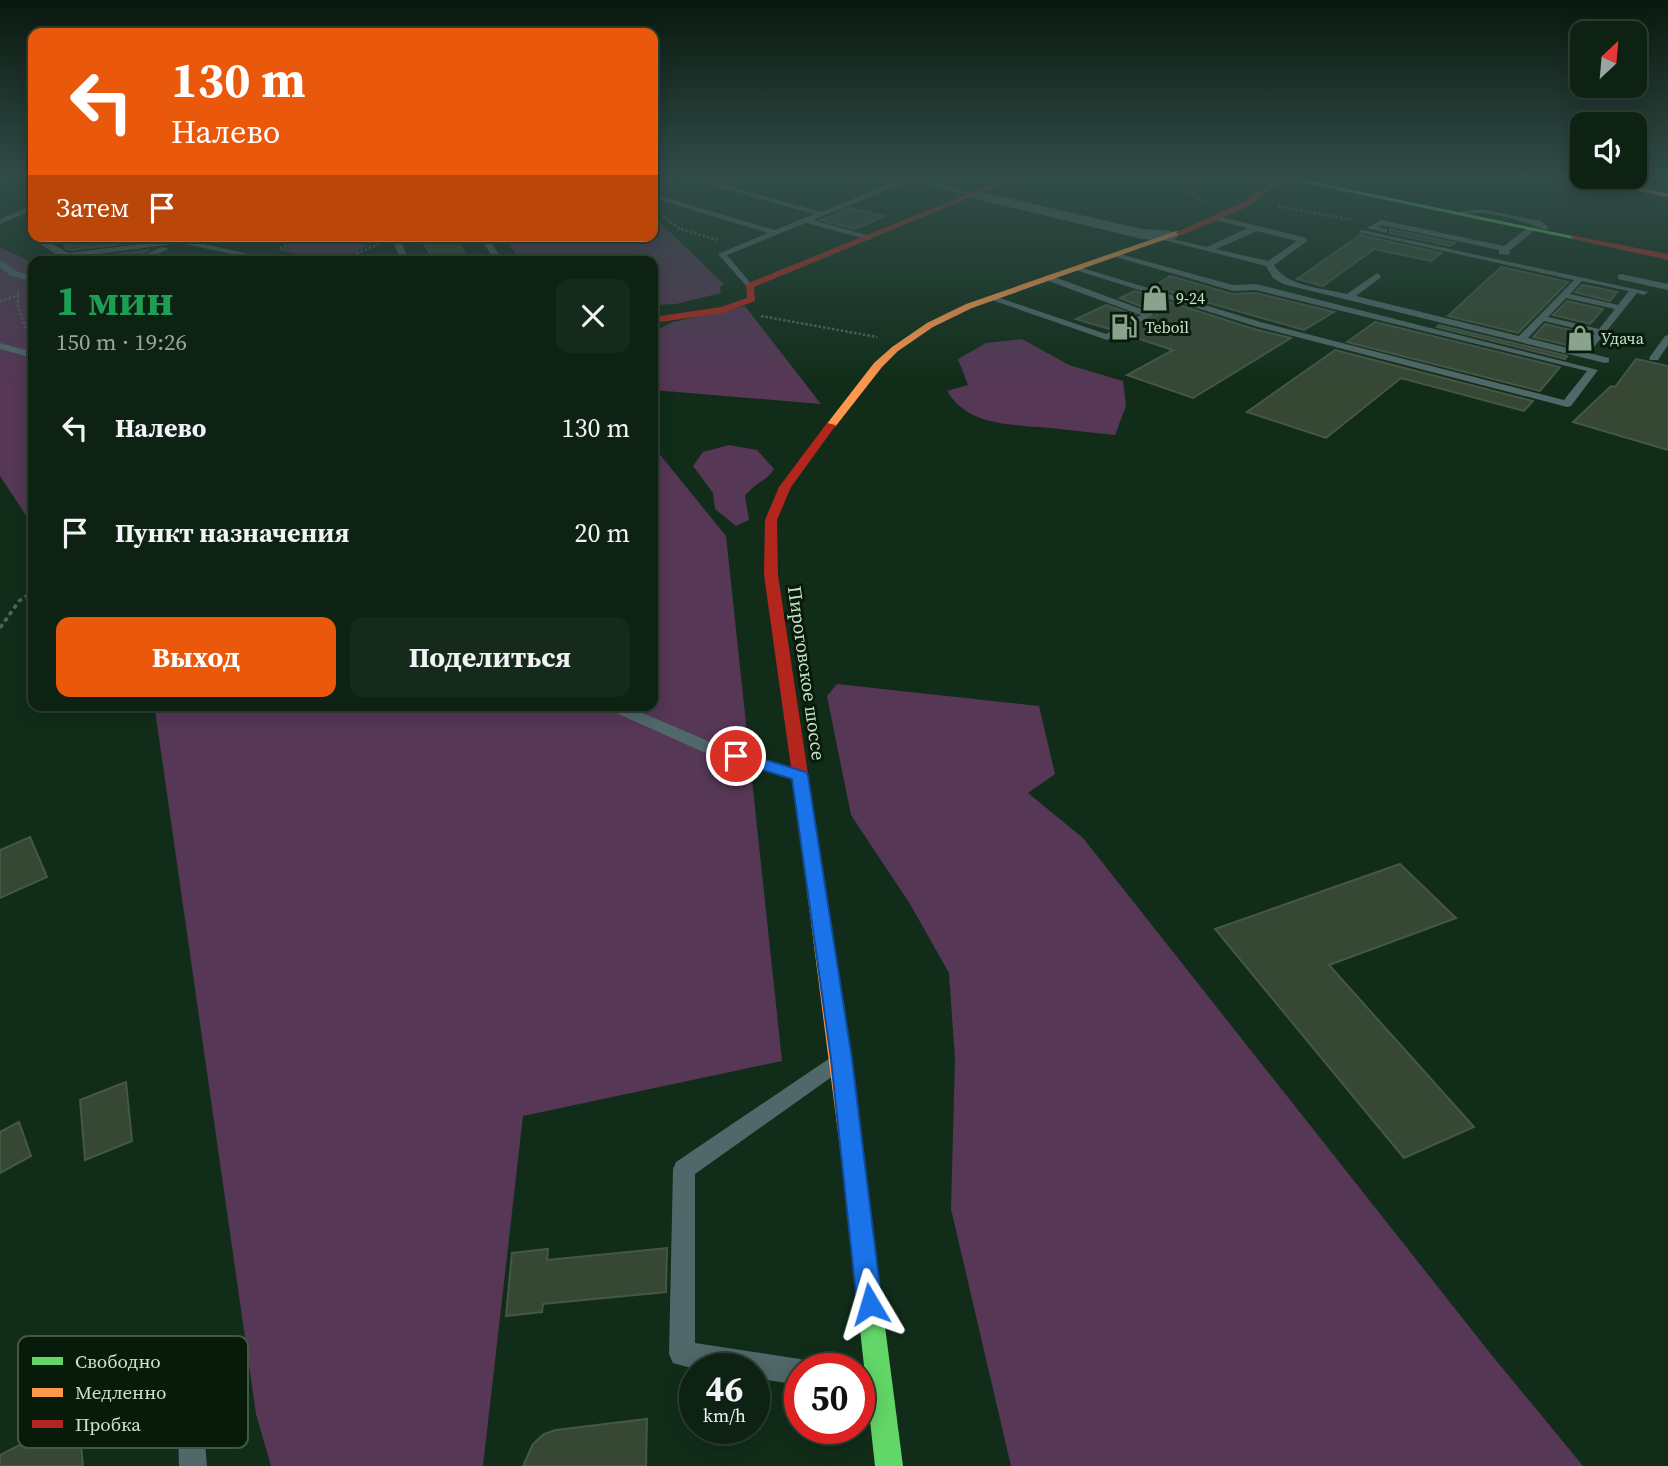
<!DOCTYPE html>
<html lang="ru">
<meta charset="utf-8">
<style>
:root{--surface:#0d2213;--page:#162a1c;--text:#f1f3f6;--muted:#9aa4a0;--line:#2d3f33;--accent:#ea580c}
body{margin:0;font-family:"Source Serif 4",serif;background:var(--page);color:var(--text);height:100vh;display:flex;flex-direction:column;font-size:26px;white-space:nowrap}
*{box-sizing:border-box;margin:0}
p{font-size:23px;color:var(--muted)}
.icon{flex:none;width:38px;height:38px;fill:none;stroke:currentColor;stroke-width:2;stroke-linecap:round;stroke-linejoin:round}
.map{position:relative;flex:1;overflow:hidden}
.sheet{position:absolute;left:28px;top:256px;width:630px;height:455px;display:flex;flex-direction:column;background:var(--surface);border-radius:14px;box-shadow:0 4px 18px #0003,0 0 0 2px var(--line)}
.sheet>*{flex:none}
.guide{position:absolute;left:28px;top:28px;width:630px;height:214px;border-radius:14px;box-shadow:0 4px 18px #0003,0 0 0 2px var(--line);background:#ea580c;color:#fff;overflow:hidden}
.needle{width:46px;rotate:26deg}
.buttons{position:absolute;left:1570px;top:21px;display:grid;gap:14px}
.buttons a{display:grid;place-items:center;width:77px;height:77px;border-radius:14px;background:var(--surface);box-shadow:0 4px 18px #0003,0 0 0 2px var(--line);font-size:35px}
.speed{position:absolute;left:679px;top:1353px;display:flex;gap:14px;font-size:35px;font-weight:700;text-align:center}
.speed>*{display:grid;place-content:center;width:91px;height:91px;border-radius:50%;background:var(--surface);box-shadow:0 4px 18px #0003,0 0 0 2px var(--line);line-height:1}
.speed small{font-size:18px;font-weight:400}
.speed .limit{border:10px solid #d22;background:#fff;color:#111}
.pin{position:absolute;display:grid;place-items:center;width:60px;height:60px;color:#fff;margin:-30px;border:4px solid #fff;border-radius:50%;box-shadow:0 2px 7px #0007}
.me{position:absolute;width:77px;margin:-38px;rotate:353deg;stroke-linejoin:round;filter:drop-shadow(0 0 5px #0008)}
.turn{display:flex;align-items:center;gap:24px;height:147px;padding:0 28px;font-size:32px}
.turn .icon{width:91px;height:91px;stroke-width:2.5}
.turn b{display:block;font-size:49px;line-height:60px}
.then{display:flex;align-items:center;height:66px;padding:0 28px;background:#0003;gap:14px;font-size:26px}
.round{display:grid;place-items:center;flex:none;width:74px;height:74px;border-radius:14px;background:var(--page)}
.overview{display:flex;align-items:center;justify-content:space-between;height:119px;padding:0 28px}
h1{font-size:42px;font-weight:700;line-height:52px;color:#1e9e55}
.primary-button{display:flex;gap:14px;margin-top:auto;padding:14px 28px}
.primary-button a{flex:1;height:80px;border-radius:14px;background:var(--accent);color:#fff;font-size:28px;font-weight:700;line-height:80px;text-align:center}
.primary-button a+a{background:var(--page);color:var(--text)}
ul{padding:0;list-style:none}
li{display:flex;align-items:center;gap:21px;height:105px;padding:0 28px}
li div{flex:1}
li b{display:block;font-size:26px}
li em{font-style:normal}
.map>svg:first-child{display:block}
.green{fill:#563756}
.building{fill:#364734;stroke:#465744;stroke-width:2}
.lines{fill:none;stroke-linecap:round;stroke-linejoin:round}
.path-far1{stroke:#4f6460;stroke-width:2.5;stroke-dasharray:2.5 2;stroke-linecap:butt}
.path{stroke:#4f6460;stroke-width:3.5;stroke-dasharray:4.5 3.5;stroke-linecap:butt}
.lane{fill:#506869;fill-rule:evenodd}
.street{fill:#506869;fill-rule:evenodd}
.fast{fill:#63d668;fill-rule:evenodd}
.slow{fill:#ff974d;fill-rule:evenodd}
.jam{fill:#b3261e;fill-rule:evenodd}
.route{fill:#1a73e8;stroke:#114b97;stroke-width:2}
.labels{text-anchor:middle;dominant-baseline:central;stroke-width:6;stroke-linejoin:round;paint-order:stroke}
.far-poi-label{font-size:16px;fill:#cae3cd;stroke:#081b0b;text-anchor:start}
.street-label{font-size:19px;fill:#cae3cd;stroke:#081b0b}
.key{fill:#081b0b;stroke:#425745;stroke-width:2}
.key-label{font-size:19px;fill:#cae3cd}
</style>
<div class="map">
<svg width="1668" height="1466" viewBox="0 0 1668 1466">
<rect width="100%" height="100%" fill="#112d19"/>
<g class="green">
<path d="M653 216 724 284 720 287 721 293 676 304 653 305V261H520L504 236H653Z"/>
<path d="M311 236H328L371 245 335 261 277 250Z"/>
<path d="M0 247 33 263V526L0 476Z"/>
<path d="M745 306 821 404 653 390V332L673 322Z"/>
<path d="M1022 339 1069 365 1123 381 1126 406 1115 435C1093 433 1071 430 1050 428 1012 424 969 427 947 391L968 385 958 359 986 343Z"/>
<path d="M729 445 757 450 774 469C767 481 753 484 745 496L749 520 736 526 715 509 713 493 693 466 703 452Z"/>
<path d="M653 446 726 536 782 1061 523 1116 483 1466H271L256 1414 155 710 152 705H653Z"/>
<path d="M837 684 1039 706 1055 774 1028 793 1083 838 1490 1353 1583 1466H1011L951 1209 955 1059 949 973 910 904 851 815 827 696Z"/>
</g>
<g class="building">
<path d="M850 208 884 216 855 229 821 220Z"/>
<path d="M1390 229 1455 243 1450 246 1390 233Z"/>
<path d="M1360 235 1441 253 1431 261 1374 249 1323 286 1297 279Z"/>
<path d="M67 236H100L131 243 70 250 65 248Z"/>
<path d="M420 236H454L469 261H434Z"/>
<path d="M149 250 128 261 81 259Z"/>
<path d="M1501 267 1568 282 1518 333 1448 316Z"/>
<path d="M1170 276 1232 294 1256 293 1334 312 1304 330 1153 287Z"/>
<path d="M1582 285 1594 287 1617 292 1610 301 1575 292Z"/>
<path d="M1135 291 1257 330 1291 338 1193 398 1127 375 1173 350 1124 334 1157 315 1153 311 1120 298Z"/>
<path d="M1567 301 1603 309 1590 324 1553 315Z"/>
<path d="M1106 305 1135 315 1109 329 1076 319Z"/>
<path d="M1375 322 1560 367 1540 391 1347 342Z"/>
<path d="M1545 324 1583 333 1587 334 1575 347 1533 337Z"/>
<path d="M1439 325 1567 356 1565 359 1437 327Z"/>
<path d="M1335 350 1533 401 1524 411 1401 378 1326 438 1247 412Z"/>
<path d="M1636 359 1668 366V450L1573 422 1611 386 1615 387Z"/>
<path d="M30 837 47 877 0 898V850Z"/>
<path d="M1400 864 1456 918 1329 965 1474 1127 1404 1158 1215 929Z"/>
<path d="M126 1082 132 1141 85 1160 80 1100Z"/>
<path d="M19 1122 31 1156 0 1173V1132Z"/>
<path d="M667 1248 666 1292 543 1304 542 1312 506 1316 512 1253 548 1249 547 1260Z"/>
<path d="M78 1415 83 1466H0V1455Z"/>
<path d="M647 1419 646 1466H523L533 1444 544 1434 556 1430Z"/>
</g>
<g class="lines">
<g class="path-far1">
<path d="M1169 177 1189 187 1191 193 1205 203"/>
<path d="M1278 206 1352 220"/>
<path d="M663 216 680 229 718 240"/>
<path d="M260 236 290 242"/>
<path d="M338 236 379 244"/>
<path d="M363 240 373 236"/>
<path d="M280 248 308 236"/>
<path d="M355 254 388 260"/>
<path d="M340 261 381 243"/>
<path d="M356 261 365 257"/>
<path d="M18 291V306L28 335"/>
<path d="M0 301 19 295"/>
<path d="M761 316 877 337"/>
</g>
<path class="path" d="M0 628 19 601 33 592"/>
<g class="lane">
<path d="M663 177H674L653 185V181Z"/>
<path d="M683 177H695L821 212 907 177 981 195 977 197 910 181 813 220 870 236V240L806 223 727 255 753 286 749 289 718 254 768 233 653 198V194L775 230 814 214Z"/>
<path d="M827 177 848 180 864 177 849 184Z"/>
<path d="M33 205V210L0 224V219Z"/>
<path d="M1480 209 1541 221 1549 228 1545 230C1526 222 1500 214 1479 213 1469 213 1460 217 1451 213Z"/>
<path d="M1217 216 1306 238V242L1274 265C1287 287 1323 288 1347 294L1377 273 1381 276 1380 278 1356 296 1519 336 1574 280 1358 232 1362 230 1648 292 1644 295 1637 293 1589 353 1609 358V362L1605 363 1283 284 1273 278 1266 266 1160 239 1164 237 1207 247 1248 228 1214 220ZM1257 231 1297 241 1268 261 1216 249ZM1582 281 1629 291 1618 305 1570 294ZM1566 298 1615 309 1599 329 1548 317ZM1544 321 1595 333 1580 351 1528 338Z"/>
<path d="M1381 220 1504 246 1529 227 1536 229 1509 251 1511 253 1507 255 1499 254V250L1382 225 1378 227 1387 229V233L1367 228Z"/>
<path d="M38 236H46L47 241 69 253 196 237 223 236 194 242 281 261H263L181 243 76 257 79 261 62 258 40 244Z"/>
<path d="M390 236H398L410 261H402Z"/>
<path d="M479 236H487L503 261H495Z"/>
<path d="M162 247 169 249 142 261H130Z"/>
<path d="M1116 253 1233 285 1256 284 1598 370 1571 406 1567 407 1258 327 1072 269 1079 267 1264 323 1564 400 1587 371 1256 290 1233 291 1116 257Z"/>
<path d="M0 260 16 271 33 276V282L10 275 0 267Z"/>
<path d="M1621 274 1668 284V290L1618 279V275Z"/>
<path d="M1049 275 1152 313 1154 315 1107 340 986 298 994 296 1106 334 1141 315 1046 280V276Z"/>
<path d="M1668 335V345L1658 360H1650L1649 358 1665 336Z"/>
<path d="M0 343 33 352V358L0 349Z"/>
<path d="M603 705H624L722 747 804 771 806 775 798 781 710 755 605 708Z"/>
<path d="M833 1056 840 1059 843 1065 840 1071 695 1174V1343L800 1359 809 1363 811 1368H800V1385L754 1378V1368L695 1369 673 1363 669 1354 673 1169 676 1162Z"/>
<path d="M191 1418 200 1422 204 1431 207 1466H179L178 1431 182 1422Z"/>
</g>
<path class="street" d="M977 191 1142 229 1171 231 1179 236 1171 241 1142 239 972 198 970 195Z"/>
<g class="fast">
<path d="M1276 177H1291L1577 237 1573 239Z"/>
<path d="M852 1146 860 1149 863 1156 903 1466H875L841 1156 844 1149Z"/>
</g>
<g class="slow">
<path d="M1565 177H1582L1668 193V197Z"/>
<path d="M1176 231 1183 233 972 308 933 327 898 351 882 367 835 427 826 425 874 363 892 347 927 323 966 304Z"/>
<path d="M800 768 808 774 863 1156 860 1163 852 1166 844 1163 841 1156 792 774Z"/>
</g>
<g class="jam">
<path d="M1010 177H1020L754 287 755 301 723 313 653 323V317L721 307 747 298 746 284Z"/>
<path d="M1279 177H1287L1247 207 1182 235 1175 233 1241 203Z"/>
<path d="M1570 235 1668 254V260L1573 239Z"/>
<path d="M827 423 836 425 791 487 777 520 778 575 808 774 800 780 792 774 764 575 765 520 779 487Z"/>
</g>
</g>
<linearGradient id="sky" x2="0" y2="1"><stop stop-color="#09190e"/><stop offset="0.46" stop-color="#324c49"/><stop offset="1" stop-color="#324c49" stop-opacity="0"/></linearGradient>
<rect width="1668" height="383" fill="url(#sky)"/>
<path class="route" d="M736 751 806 772 808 776 852 1059 882 1304 879 1312 870 1316 861 1312 857 1304 831 1059 792 779 730 760 727 756Z"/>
<defs>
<g id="shop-bare" transform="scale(2.1)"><path d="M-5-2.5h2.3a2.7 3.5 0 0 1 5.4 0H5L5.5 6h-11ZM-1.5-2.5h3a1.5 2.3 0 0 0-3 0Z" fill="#89a38e" stroke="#081b0b" stroke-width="2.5" paint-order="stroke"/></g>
<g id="fuel-bare" transform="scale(2.1)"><path d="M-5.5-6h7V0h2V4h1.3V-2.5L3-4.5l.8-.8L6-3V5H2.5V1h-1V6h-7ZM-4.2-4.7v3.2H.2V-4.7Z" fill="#89a38e" stroke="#081b0b" stroke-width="2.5" paint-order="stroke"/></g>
</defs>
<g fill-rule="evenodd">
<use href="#shop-bare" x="1155" y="298"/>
<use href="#fuel-bare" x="1124" y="327"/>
<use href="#shop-bare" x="1580" y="338"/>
</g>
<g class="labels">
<g class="far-poi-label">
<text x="1176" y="298">9-24</text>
<text x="1145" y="327">Teboil</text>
<text x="1601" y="338">Удача</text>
</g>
<g class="street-label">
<text transform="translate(807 673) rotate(82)">Пироговское шоссе</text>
</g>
</g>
<rect x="18" y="1336" width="230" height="112" rx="10" class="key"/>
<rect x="32" y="1357" width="31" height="8" fill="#63d668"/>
<rect x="32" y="1388" width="31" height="9" fill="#ff974d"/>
<rect x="32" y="1420" width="31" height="8" fill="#b3261e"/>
<g class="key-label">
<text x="75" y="1368">Свободно</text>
<text x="75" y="1399">Медленно</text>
<text x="75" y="1431">Пробка</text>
</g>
</svg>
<div class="buttons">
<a><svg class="needle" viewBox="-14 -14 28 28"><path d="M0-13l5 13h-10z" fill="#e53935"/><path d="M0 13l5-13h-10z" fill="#9aa4a0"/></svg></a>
<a><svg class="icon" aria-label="sound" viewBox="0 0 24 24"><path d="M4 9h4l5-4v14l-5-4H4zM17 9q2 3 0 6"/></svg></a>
</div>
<div class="speed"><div>46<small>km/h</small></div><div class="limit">50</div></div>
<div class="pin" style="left:736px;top:756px;background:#d93025"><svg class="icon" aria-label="arrive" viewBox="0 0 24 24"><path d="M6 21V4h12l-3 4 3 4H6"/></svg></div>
<svg class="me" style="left:870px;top:1304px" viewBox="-20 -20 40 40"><path d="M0-17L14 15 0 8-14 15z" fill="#1a73e8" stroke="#fff" stroke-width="4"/></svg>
<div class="guide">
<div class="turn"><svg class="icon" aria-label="left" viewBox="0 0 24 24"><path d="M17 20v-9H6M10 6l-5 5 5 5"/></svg><div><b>130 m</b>Налево</div></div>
<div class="then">Затем<svg class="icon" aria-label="arrive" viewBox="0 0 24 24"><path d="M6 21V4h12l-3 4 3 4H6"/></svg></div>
</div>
<section class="sheet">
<div class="overview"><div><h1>1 мин</h1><p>150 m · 19:26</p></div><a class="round"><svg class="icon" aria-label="close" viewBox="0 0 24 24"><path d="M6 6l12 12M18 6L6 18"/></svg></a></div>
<ul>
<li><svg class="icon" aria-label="left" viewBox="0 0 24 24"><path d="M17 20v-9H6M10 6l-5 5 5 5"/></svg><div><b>Налево</b></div><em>130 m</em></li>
<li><svg class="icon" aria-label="arrive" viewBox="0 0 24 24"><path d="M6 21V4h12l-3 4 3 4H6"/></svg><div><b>Пункт назначения</b></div><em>20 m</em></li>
</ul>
<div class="primary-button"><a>Выход</a><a>Поделиться</a></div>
</section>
</div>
